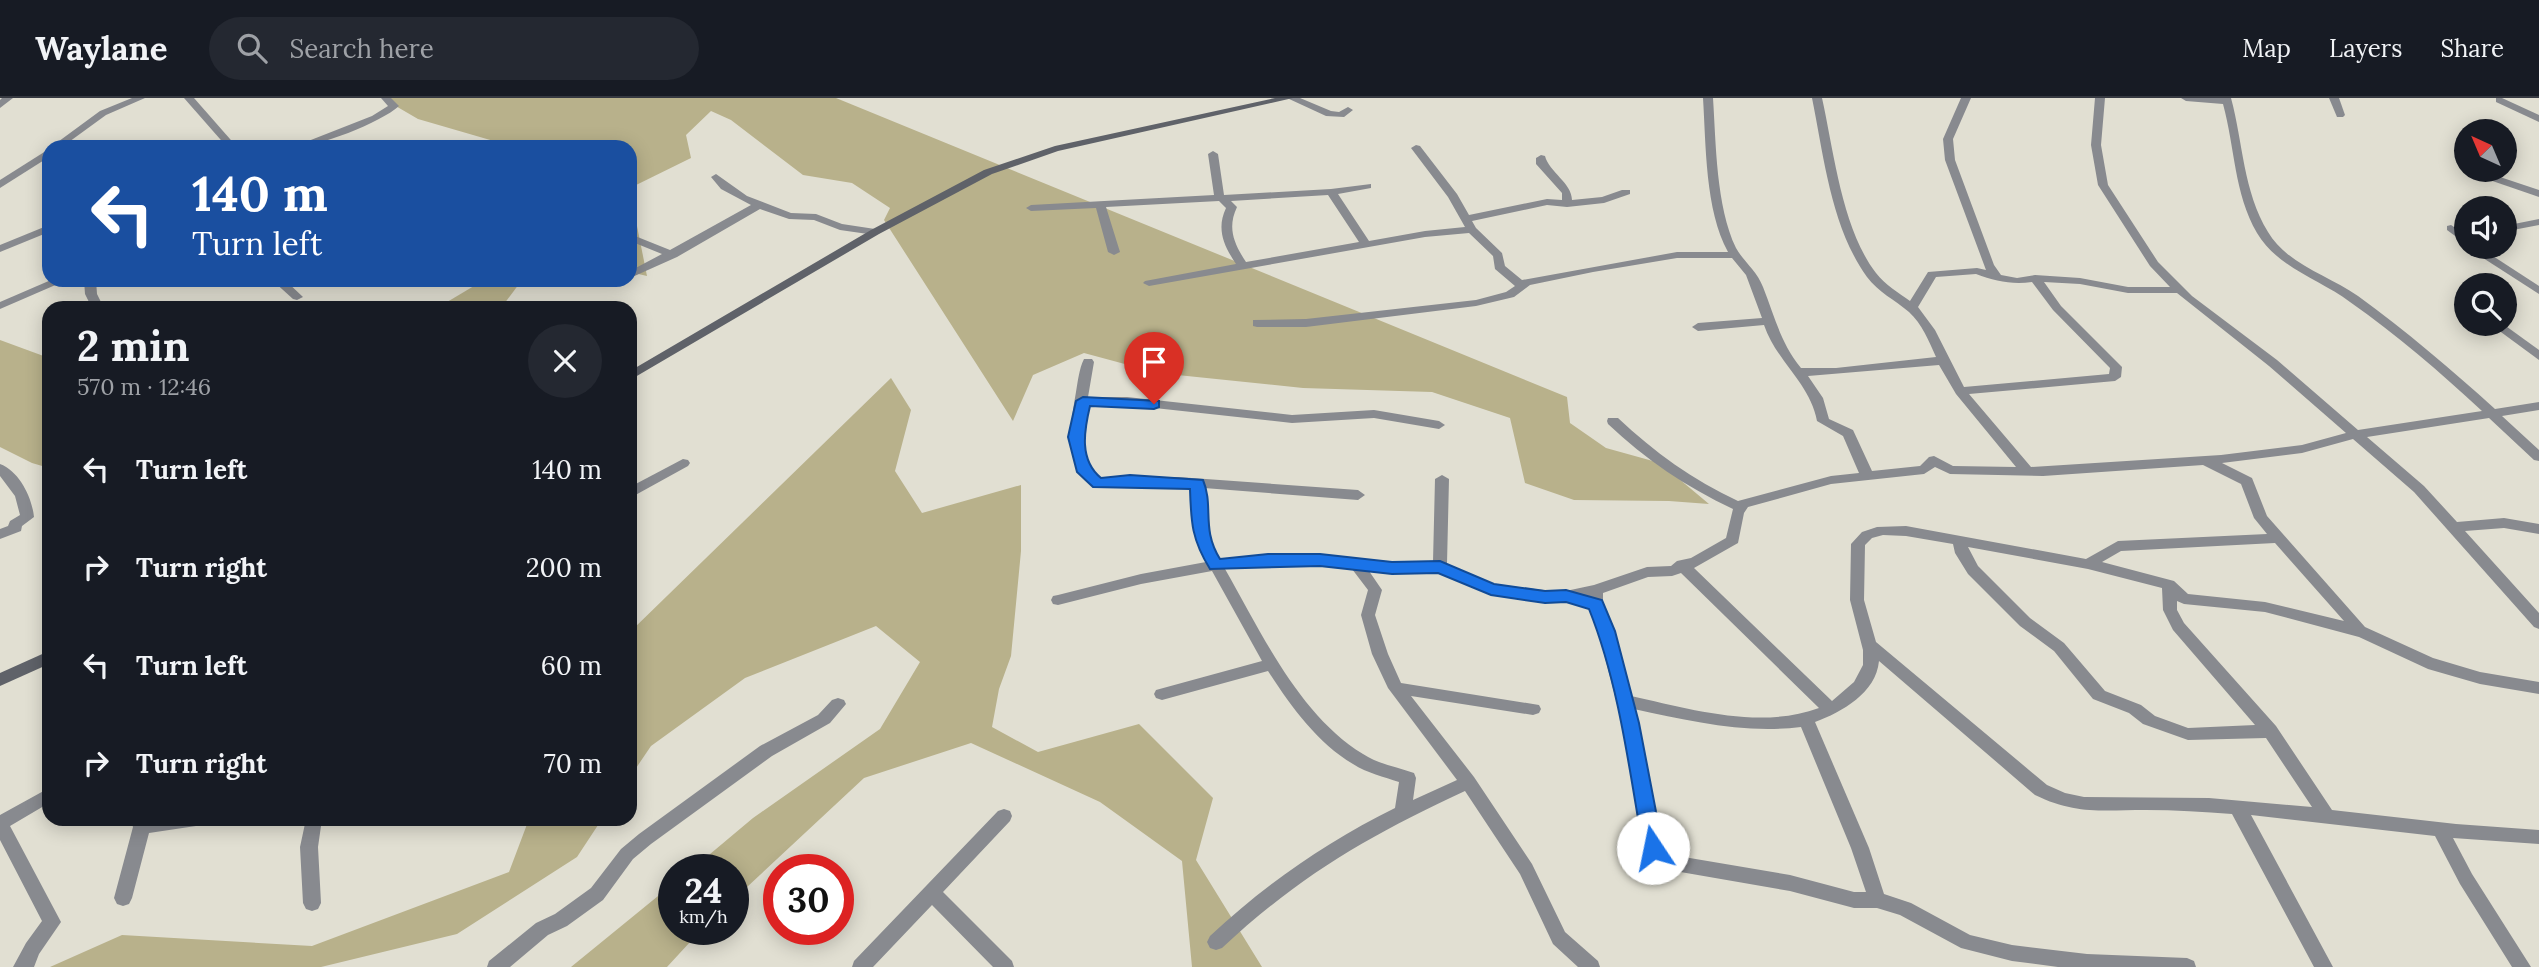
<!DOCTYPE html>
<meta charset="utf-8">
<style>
:root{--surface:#171b24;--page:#242831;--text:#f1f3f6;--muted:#9ea1a6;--line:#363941}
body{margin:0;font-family:Lora,serif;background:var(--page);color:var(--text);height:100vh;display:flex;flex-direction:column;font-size:26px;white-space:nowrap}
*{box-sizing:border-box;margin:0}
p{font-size:23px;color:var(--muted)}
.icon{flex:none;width:38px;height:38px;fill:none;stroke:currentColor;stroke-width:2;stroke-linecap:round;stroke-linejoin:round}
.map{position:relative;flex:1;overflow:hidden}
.details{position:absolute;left:42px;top:203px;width:595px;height:525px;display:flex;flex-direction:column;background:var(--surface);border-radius:21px;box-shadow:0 4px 18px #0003}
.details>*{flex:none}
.guide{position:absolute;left:42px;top:42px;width:595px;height:147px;border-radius:21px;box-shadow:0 4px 18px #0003;background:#1a4fa0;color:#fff;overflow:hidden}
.needle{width:46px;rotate:316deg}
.tools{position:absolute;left:2454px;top:21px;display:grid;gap:14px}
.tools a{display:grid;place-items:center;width:63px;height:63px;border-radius:50%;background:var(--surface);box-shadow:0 4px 18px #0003;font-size:35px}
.speed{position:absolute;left:658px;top:756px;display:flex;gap:14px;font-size:35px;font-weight:700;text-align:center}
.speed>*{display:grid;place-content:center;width:91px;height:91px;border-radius:50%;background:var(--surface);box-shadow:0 4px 18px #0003;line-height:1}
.speed small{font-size:18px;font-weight:400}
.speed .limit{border:10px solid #d22;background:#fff;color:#111}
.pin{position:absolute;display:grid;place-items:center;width:60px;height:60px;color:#fff;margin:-72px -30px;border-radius:50% 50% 50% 0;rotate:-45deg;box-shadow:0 0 7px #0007}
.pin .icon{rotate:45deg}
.me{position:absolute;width:77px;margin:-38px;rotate:349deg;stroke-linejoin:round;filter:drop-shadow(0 0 5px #0008)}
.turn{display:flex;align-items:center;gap:24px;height:147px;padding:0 35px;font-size:32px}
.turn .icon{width:91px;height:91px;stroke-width:2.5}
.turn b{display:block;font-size:49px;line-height:60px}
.round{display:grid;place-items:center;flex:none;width:74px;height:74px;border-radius:37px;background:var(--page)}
.overview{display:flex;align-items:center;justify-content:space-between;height:119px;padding:0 35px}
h1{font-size:42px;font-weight:800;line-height:52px}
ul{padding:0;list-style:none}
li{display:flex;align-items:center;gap:21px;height:98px;padding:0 35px}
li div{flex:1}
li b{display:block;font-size:26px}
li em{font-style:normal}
header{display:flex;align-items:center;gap:42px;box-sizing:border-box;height:98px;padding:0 35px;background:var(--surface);border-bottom:2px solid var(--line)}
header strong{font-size:33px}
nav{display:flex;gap:38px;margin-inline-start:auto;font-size:24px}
.search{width:490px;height:63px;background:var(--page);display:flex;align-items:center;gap:18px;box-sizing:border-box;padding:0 24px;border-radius:38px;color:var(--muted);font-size:26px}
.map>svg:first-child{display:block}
.green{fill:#b8b18b}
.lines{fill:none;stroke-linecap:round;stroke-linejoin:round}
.minor{fill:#888a8f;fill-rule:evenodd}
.secondary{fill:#5f6269;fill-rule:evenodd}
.route{fill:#1a73e8;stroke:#114b97;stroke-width:2}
</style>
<header>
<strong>Waylane</strong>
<div class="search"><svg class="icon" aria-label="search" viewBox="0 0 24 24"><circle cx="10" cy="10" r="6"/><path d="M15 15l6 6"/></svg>Search here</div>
<nav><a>Map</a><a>Layers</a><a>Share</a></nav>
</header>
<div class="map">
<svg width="2539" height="869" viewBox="0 0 2539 869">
<rect width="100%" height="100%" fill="#e1dfd2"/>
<g class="green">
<path d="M382 0H836L1567 299 1570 325 1606 350 1660 365 1709 406 1669 403 1574 402 1525 385 1510 320 1432 294 1303 290 1158 275 1084 255 1033 277 1013 323 884 122 890 110 852 85 803 77 731 22 711 13 686 37 691 60 630 90V49H514L418 21Z"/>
<path d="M630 93 647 178 630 174Z"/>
<path d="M484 182H522L501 210H437Z"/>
<path d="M0 242 49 260V370L32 365 0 349Z"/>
<path d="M891 280 911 312 895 373 922 415 1021 387V453L1011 558 999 591 992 629 1038 654 1139 626 1213 700 1196 762 1262 869H1192L1182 763 1100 704 971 645 864 680 733 802V772H691L753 720 880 631 920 564 876 528 745 580 651 648 630 679V534Z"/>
<path d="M529 721H602L577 759 457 836 321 869H50L122 837 312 848 509 774Z"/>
<path d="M674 785V831H702L667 869H571Z"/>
</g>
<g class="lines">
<g class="minor">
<path d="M2 0H13L0 10V2Z"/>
<path d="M132 0H145L106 17 62 49H51L100 13Z"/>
<path d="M184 0H194L237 49H227Z"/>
<path d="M381 0H391L399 8C380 25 318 49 293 49L372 18 388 8Z"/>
<path d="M1287 0H1300L1331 13 1339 14 1348 9 1353 12 1344 19 1326 18Z"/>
<path d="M1703 0H1713C1716 45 1716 108 1736 150 1743 163 1757 173 1763 189 1775 219 1780 244 1801 270H1836L1936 259C1929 243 1922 226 1909 214 1895 202 1878 194 1867 179 1831 129 1824 59 1812 0H1822C1834 54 1842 131 1876 175 1885 187 1899 195 1910 203L1928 174 1977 170 1986 172 1945 62 1943 41 1961 0H1971L1953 41 1955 62 1994 167 2001 177 2017 180 2035 177 2080 180 2128 189H2170L2150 168 2098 87 2091 47 2095 0H2105L2101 47 2108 87 2158 164 2192 198 2277 262 2358 332 2482 313C2440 274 2397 237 2350 204 2319 181 2278 170 2257 135 2234 95 2235 50 2223 6L2186 3 2181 0H2231C2243 44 2243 93 2268 134 2288 167 2328 177 2358 198 2406 233 2451 271 2495 311L2539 304V312L2502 318 2539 352V363L2534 362 2489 320 2367 339 2424 388 2457 424 2504 420 2539 426V436L2504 430 2465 433 2539 515V531L2534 529 2414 394 2353 341 2302 355 2222 365 2252 380 2267 418 2365 529 2433 560 2480 574 2539 584V596L2480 586 2428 571 2359 539 2265 514 2184 506 2177 503V512L2184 525 2276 628 2332 712 2456 726 2539 732V746L2453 740 2472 776 2531 869H2512L2460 786 2435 738 2251 717 2333 869H2314L2232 716C2204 714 2175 712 2146 712 2103 712 2076 717 2035 697L1879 563C1876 595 1842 614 1815 624L1869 750 1884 796 1911 805 1970 837 2012 847 2087 856 2187 860 2194 863 2196 869H2058L2012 863 1961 850 1900 817 1877 810H1854L1790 793 1669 772 1653 764 1644 750 1622 625 1598 533 1589 507V499L1561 504 1491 496 1438 474 1392 475 1369 473 1382 492 1375 517 1388 556 1401 585 1539 607 1541 611 1539 615 1533 617 1411 598 1474 679 1532 766 1565 834 1598 863 1600 869H1578L1553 846 1520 776 1465 693C1370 737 1299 778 1222 850L1216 852 1210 850 1207 844 1210 838C1266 786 1326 744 1395 710L1399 684C1384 679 1367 675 1353 666 1317 645 1290 607 1268 573L1162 602 1156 600 1154 596 1156 592 1262 563 1212 473 1141 486 1058 507 1053 506 1051 502 1053 498 1058 497 1141 476 1206 464C1192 439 1192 416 1190 388L1098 390C1061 377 1071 323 1076 294 1078 283 1079 271 1084 261H1092L1094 264 1088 299H1127L1292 317 1374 312 1439 323 1445 327 1439 331 1374 320 1292 325 1127 307H1087C1083 333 1079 363 1101 380L1178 379 1358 392 1365 397 1358 402 1204 390C1205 416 1206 439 1219 462 1291 449 1361 466 1433 464L1435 381 1442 377 1449 381 1447 466 1493 486 1561 494 1594 487 1647 469 1671 468 1677 463 1691 460 1726 440 1733 411C1686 389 1645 361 1608 326L1607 323 1608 320H1618C1654 354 1693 382 1738 403L1831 378 1859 375 1843 338 1817 323C1810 285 1776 263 1764 227L1698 233 1692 229 1698 225 1762 220 1746 177 1732 160H1677L1593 174 1530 187 1514 199 1476 208 1306 229H1257L1253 228V222L1306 221 1476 202 1506 194 1515 188 1495 171 1493 158 1469 135 1425 139 1149 188 1143 185 1145 183 1236 166C1224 148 1216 131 1226 110L1219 103 1106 109 1120 154 1114 157 1108 154 1096 110 1031 113 1026 110 1031 107 1214 97 1208 56 1213 53 1218 56 1224 97 1331 91 1371 86V90L1338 96 1369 143 1425 133 1465 129 1448 99 1411 50 1416 47 1420 48 1457 96 1469 117 1547 101 1562 102V95L1536 66V60L1541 57 1545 58C1549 74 1572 85 1572 102L1602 99 1622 92H1630V96L1604 105 1567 109 1547 107 1472 123 1476 130 1502 155 1505 168 1522 182 1677 154H1728C1705 112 1706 47 1703 0ZM1328 97 1359 144 1246 164C1234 146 1227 130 1237 109L1231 103ZM1976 176C1995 183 2012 187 2032 184L2053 212 2110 270 2109 276 1964 289 1935 232 1918 209 1936 179ZM2044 184 2080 186 2128 195H2177L2269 268 2346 335 2302 347 2221 357 2031 369 1969 296 2115 283 2121 279 2122 269 2061 208ZM1939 267 1956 296 2016 369 1953 368 1934 358 1929 359 1920 368 1872 373 1853 332 1829 321 1823 300 1808 278ZM2203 367 2241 386 2254 420 2267 436 2118 443 2086 461 1906 428 1877 429 1862 434 1851 446 1850 502 1863 552V567L1854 584 1832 603 1694 470 1738 445 1744 415 1748 409 1831 386 1924 376 1935 369 1950 376 2043 378ZM1883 437 1906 438 1953 446 1955 455 1968 476 2020 528 2054 553 2093 601 2129 615 2143 626 2188 642 2266 640 2312 709 2209 700 2084 699 2065 695 2047 687 1876 544 1864 502 1865 447 1872 440ZM2275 445 2344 523 2265 504 2188 496 2174 483 2102 464 2121 453ZM1968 449 2088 471 2162 490 2163 512 2173 532 2255 627 2188 630 2155 618 2141 607 2105 593 2064 545 2030 520 1978 468ZM1268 467H1320L1352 471 1368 492 1361 517 1372 556 1388 590 1457 682 1413 702 1416 680 1414 675C1397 669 1378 666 1363 656 1299 617 1261 534 1225 471ZM1681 475 1819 610C1759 632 1691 611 1631 598L1614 533 1603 507V495L1648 479 1672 478ZM1634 611C1690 623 1744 636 1801 629L1851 750 1866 794H1854L1790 777 1672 757 1665 754 1661 748Z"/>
<path d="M2329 0H2339L2345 17 2343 19H2337Z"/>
<path d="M2496 0H2502L2539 17V24L2496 4Z"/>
<path d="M49 51V59L0 90V82Z"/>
<path d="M2479 72 2539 92V99L2475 77V73Z"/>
<path d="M716 76 747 98 791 115 816 116 842 126 875 131 880 134 875 137 840 132 814 122 789 121 760 111 677 159 630 180V173L662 156 630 143V136L670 152 751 107 721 91 711 79Z"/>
<path d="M2539 121V127L2513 132 2508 129 2509 127Z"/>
<path d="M49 127V134L0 154V147Z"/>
<path d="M2451 127 2466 137V146L2447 132V128Z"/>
<path d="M2466 149H2479L2539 188V196Z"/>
<path d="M51 182H67L0 211V204Z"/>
<path d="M84 182H96L97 196 104 210H92L85 196Z"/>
<path d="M272 182H285L303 199 297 202 293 201Z"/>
<path d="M611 182H626L615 187 611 186Z"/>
<path d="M2490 226H2503L2539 252V262Z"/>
<path d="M683 361 688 362 690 365 688 368 630 400V389Z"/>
<path d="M0 366C19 373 32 399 34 419L22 428 21 433 0 441V431L8 428 10 423 20 417 15 398 0 378Z"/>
<path d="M838 600 844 602 846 606 830 625 772 658 651 746 633 761 603 802 567 828 548 837 510 869H487L489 863 536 825 555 816 591 790 621 751 639 736 760 648 818 617 832 602Z"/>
<path d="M49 690V705L10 728 61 824 39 856 34 869H13L26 845 42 823 0 742V717Z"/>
<path d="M1004 711 1010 713 1012 718 1010 723 943 794 1012 863 1014 869H993L932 807 873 869H852L854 863 998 713Z"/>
<path d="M130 721H204L202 726 196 728 149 735 132 800 129 806 123 808 117 806 114 800 133 729Z"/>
<path d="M306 721H322L318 749 321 805 318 811 312 813 306 811 303 805 300 749Z"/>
</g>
<g class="secondary">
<path d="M1275 0H1293L1058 53 992 76 879 136 630 282V273L871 132 984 72 1055 48Z"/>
<path d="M49 553V566L0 588V575Z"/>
</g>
</g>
<path class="route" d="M1083 299 1159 303V309L1154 311 1090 308C1084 333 1079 362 1101 380L1130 377 1203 382C1214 408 1201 431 1220 461L1268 456H1320L1392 464 1440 463 1494 486 1545 493 1566 492 1602 502 1615 533 1639 625 1663 750 1660 756 1653 758 1646 756 1643 750C1629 670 1619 586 1589 511L1566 504 1545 505 1491 497 1438 475 1392 476 1320 468 1210 471C1192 442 1191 425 1190 391L1093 389 1077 374 1068 339 1076 303Z"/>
</svg>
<div class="tools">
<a><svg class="needle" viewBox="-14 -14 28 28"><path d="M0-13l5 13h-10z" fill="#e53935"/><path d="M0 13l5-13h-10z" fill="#9ea1a6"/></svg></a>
<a><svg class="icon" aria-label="sound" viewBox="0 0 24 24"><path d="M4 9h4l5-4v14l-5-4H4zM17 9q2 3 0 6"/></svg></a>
<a><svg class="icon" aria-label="search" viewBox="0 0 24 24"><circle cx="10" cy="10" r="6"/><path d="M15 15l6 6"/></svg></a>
</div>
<div class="speed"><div>24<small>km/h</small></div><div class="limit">30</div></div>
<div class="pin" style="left:1154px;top:306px;background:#d93025"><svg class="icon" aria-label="arrive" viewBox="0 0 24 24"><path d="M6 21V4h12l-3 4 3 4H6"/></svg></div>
<svg class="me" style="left:1653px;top:750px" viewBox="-20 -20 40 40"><circle r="19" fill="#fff"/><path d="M0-13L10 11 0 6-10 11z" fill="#1a73e8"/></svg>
<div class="guide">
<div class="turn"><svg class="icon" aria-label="left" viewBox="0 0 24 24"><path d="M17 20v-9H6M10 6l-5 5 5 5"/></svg><div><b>140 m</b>Turn left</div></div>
</div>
<section class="details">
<div class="overview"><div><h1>2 min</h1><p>570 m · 12:46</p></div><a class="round"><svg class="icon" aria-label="close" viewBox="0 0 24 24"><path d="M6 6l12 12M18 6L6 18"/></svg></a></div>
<ul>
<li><svg class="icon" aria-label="left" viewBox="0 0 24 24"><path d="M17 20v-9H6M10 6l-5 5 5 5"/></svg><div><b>Turn left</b></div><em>140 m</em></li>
<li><svg class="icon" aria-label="right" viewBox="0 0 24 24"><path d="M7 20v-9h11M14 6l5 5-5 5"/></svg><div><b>Turn right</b></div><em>200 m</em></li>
<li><svg class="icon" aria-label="left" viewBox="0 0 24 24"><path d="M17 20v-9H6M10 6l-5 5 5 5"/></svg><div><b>Turn left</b></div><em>60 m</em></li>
<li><svg class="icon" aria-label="right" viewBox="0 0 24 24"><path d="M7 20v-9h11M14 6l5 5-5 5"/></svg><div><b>Turn right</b></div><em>70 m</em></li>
</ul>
</section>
</div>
